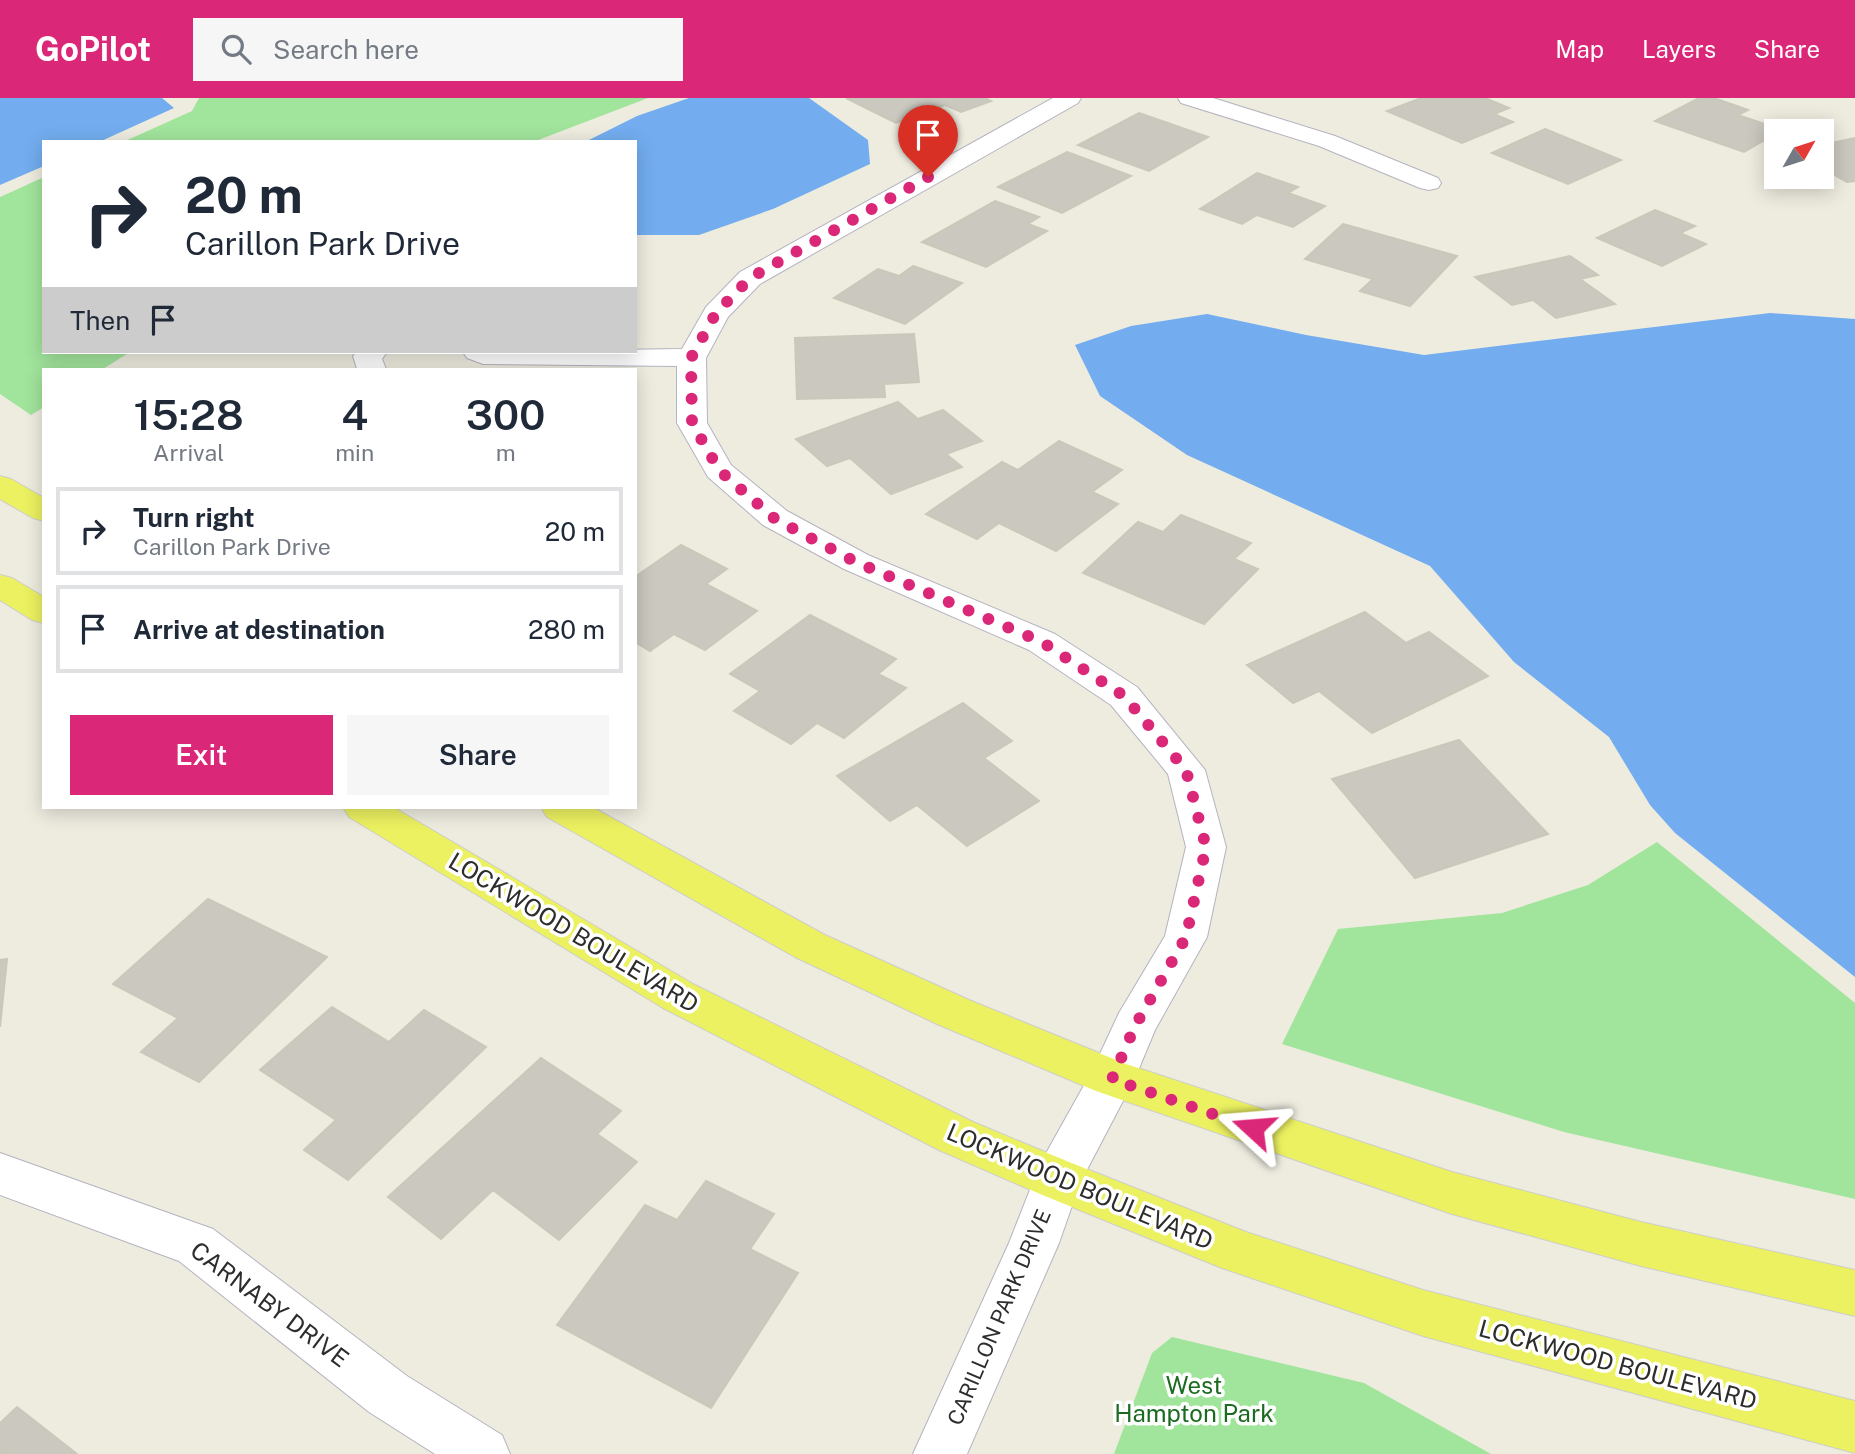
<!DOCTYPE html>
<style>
:root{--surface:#fff;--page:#f6f6f7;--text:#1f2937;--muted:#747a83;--line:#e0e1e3;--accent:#db2777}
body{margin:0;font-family:"Public Sans",sans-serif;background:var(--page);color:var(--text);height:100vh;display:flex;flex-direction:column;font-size:26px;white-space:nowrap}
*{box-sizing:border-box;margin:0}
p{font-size:23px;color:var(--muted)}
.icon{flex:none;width:38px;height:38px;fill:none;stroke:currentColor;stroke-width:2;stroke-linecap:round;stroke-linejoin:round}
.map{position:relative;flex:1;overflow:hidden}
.panel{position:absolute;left:42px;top:270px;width:595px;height:441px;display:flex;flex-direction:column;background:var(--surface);border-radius:0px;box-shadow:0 4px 18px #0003}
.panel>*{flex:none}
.hud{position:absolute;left:42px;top:42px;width:595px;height:214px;border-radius:0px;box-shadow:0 4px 18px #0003;background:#fff;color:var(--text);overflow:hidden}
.needle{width:46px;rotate:51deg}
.buttons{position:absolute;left:1764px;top:21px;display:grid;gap:14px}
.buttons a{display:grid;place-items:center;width:70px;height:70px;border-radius:0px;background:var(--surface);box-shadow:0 4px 18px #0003;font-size:35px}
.pin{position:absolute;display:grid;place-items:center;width:60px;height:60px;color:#fff;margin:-72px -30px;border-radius:50% 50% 50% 0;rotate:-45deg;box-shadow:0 0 7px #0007}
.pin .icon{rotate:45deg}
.me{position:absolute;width:77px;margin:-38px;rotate:289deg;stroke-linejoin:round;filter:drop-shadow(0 0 5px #0008)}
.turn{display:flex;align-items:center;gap:24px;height:147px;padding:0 28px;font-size:32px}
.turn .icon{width:91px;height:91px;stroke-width:2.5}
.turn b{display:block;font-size:49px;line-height:60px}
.then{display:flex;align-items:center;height:66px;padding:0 28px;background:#0003;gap:14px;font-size:26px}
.eta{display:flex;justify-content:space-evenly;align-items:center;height:119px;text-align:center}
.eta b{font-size:42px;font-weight:600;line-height:49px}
.cta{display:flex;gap:14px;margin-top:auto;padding:14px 28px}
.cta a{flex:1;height:80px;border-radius:0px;background:var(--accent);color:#fff;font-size:28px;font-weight:600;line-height:80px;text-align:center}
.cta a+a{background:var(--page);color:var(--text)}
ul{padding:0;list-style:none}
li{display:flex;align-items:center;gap:21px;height:88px;margin:0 14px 10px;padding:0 14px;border:4px solid var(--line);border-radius:0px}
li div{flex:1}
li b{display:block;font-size:26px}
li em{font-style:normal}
header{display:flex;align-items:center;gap:42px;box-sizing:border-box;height:98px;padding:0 35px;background:var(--accent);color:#fff}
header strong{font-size:33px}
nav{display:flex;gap:38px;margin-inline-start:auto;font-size:24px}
.search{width:490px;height:63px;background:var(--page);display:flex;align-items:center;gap:18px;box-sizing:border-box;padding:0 24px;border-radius:0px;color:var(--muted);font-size:26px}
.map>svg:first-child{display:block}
.green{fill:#a1e49c}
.water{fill:#73adef}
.building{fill:#cac8bf;stroke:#cac8b9;stroke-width:2}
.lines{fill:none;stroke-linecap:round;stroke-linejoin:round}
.minor-casing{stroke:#b4b3c0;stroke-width:2}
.major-casing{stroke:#cdcdcd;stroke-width:2}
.minor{fill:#fff;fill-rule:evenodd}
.major{fill:#ecf161;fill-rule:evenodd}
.route{stroke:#db2777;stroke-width:12;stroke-dasharray:0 21.6}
.labels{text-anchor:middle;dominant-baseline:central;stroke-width:7;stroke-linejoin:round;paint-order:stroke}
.street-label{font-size:21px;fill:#2d2d2d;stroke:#fff}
.near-street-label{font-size:24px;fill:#2d2d2d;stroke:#fff}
.near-park-label{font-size:24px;fill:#1b6c20;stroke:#fff}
</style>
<header>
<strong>GoPilot</strong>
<div class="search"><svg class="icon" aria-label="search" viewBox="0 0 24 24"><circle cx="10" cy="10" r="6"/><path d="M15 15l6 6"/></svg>Search here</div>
<nav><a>Map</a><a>Layers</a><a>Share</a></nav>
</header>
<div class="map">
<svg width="1855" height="1356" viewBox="0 0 1855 1356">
<rect width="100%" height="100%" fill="#eeecdf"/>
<g class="green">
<path d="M199 0H648L533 44H123L192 13Z"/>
<path d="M44 79V254H130L103 271H44V309L31 317 0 296V99Z"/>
<path d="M1657 744 1855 905V1101L1564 1034 1282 946 1338 831 1502 815 1588 787Z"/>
<path d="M1172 1239 1364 1285 1491 1356H1114L1152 1255Z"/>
</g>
<g class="water">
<path d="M0 0H162L174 10 99 44H44V68L0 87Z"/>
<path d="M689 0H809L868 42 870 66 773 111 699 137H635V44H585L637 18Z"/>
<path d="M1770 215 1855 221V879L1675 735 1650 707 1609 639 1514 564 1430 468 1187 357 1100 298 1075 247 1131 228 1207 216 1306 237 1424 257Z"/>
</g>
<g class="building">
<path d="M846 0H985L991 3 961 14 945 7 896 25Z"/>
<path d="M1421 0H1485L1509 10 1494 16 1513 24 1462 45 1387 13Z"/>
<path d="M1699 0H1714L1748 12 1738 17 1782 32 1744 54 1655 23Z"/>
<path d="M1139 15 1208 39 1149 73 1078 47Z"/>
<path d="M1545 31 1621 62 1568 86 1492 55Z"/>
<path d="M1855 40V83L1847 84 1822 70V47Z"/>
<path d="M1067 54 1131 78 1062 115 998 89Z"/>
<path d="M1257 75 1298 89 1288 95 1325 108 1293 129 1257 117 1242 126 1200 111Z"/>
<path d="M995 103 1039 119 1028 126 1047 133 986 169 922 144Z"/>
<path d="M1655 112 1695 128 1680 135 1706 146 1662 168 1597 140Z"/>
<path d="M1343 126 1457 158 1410 208 1360 193 1373 181 1305 161Z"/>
<path d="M1570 158 1598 177 1580 181 1615 206 1556 220 1533 202 1512 207 1475 179Z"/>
<path d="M913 168 962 185 905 226 834 200 878 171 899 178Z"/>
<path d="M914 236 919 284 884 286 885 299 797 301 795 240Z"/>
<path d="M898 304 918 321 943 312 982 343 946 356 962 369 891 396 850 360 827 368 796 341Z"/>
<path d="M1059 343 1122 372 1092 394 1118 406 1056 453 999 425 977 441 926 416 1002 364 1018 372Z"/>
<path d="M1181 417 1251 445 1234 461 1258 471 1204 526 1083 475 1138 424 1163 434Z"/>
<path d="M681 447 727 471 706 486 757 513 705 552 674 536 650 553 635 544V479Z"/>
<path d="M1365 514 1406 545 1429 534 1488 578 1372 635 1319 593 1293 605 1247 567Z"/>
<path d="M810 517 896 561 878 576 906 590 844 640 817 625 791 646 734 613 760 593 730 576Z"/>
<path d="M963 605 1012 643 984 660 1039 703 967 748 917 707 890 723 837 678Z"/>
<path d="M1459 642 1548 736 1415 780 1332 681Z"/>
<path d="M208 801 327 859 199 984 141 954 178 920 113 886Z"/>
<path d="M7 861 0 929V862Z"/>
<path d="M332 909 389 944 424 912 486 949 348 1082 304 1052 336 1022 260 972Z"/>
<path d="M541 960 621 1013 597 1036 637 1064 559 1142 493 1092 441 1141 388 1099Z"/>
<path d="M706 1083 774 1116 750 1151 798 1175 711 1310 557 1227 645 1107 677 1122Z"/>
<path d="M17 1309 77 1356H0V1325Z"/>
</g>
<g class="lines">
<g class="minor-casing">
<g id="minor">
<path d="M1053 0H1081L1078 5 760 186 728 219 706 260 707 325 731 367 787 413 868 457 1055 536 1137 589 1205 672 1226 749 1207 839 1155 932 1135 980 1080 1085 1059 1145 967 1356H913L1009 1145 1040 1066 1092 973 1119 915 1165 838 1186 749 1168 676 1111 607 1029 552 844 471 763 427 708 379 677 325V268L483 266 467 260 463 254 682 251 706 209 740 174Z"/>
<path d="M1178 0H1213L1335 38 1438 80 1441 85 1438 90 1429 92 1420 90 1319 48 1181 5Z"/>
<path d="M356 254H387L382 261 386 271H357L353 258Z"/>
<path d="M0 1055 213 1131 407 1278 502 1337 510 1356H435L369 1314 179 1163 0 1097Z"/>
</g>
</g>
<g class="major-casing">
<g id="major">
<path d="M0 378 11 381 44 400V423L33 420 0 401Z"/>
<path d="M0 477 12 480 44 499V525L32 522 0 502Z"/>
<path d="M343 709H393L693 886 973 1024 1074 1066 1246 1134 1423 1192 1855 1303V1355L1423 1238 1222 1170 1040 1096 939 1052 663 910 349 719Z"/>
<path d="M541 709H592L825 837 969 902 1126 966 1452 1074 1641 1124 1855 1172V1218L1641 1168 1452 1116 1096 993 937 926 795 859 547 719Z"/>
</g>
</g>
<use href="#minor" class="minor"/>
<use href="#major" class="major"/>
</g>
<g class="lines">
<path class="route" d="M928 79 750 180 716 215 691 260 692 325 719 372 775 421 856 464 1042 544 1124 598 1186 672 1206 749 1186 839 1135 928 1112 981 1253 1030"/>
</g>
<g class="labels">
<g class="street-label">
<text transform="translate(999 1219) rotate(-67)">CARILLON PARK DRIVE</text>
</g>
<g class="near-street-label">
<text transform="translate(574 834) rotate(31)">LOCKWOOD BOULEVARD</text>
<text transform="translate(1080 1088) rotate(23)">LOCKWOOD BOULEVARD</text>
<text transform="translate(270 1206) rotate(37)">CARNABY DRIVE</text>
<text transform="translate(1618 1266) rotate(15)">LOCKWOOD BOULEVARD</text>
</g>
<g class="near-park-label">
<text x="1194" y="1287">West<tspan x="1194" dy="28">Hampton Park</tspan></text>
</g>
</g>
</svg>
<div class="buttons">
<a><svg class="needle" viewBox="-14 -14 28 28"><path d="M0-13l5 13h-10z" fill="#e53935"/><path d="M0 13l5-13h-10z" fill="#747a83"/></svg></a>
</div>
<div class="pin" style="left:928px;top:79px;background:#d93025"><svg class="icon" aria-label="arrive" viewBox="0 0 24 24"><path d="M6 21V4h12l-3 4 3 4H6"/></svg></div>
<svg class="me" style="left:1253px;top:1030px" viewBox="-20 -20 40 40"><path d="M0-17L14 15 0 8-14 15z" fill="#db2777" stroke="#fff" stroke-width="4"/></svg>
<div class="hud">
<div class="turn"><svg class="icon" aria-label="right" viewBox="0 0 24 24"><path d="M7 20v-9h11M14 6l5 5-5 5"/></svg><div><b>20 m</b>Carillon Park Drive</div></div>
<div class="then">Then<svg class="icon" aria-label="arrive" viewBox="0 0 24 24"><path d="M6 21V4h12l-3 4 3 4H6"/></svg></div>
</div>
<section class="panel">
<div class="eta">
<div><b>15:28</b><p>Arrival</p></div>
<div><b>4</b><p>min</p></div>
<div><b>300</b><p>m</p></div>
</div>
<ul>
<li><svg class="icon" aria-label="right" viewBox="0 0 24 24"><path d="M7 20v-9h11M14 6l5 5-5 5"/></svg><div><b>Turn right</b><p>Carillon Park Drive</p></div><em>20 m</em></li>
<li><svg class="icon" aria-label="arrive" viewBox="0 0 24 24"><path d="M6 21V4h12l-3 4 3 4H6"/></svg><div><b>Arrive at destination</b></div><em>280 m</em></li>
</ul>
<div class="cta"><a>Exit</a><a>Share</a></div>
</section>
</div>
